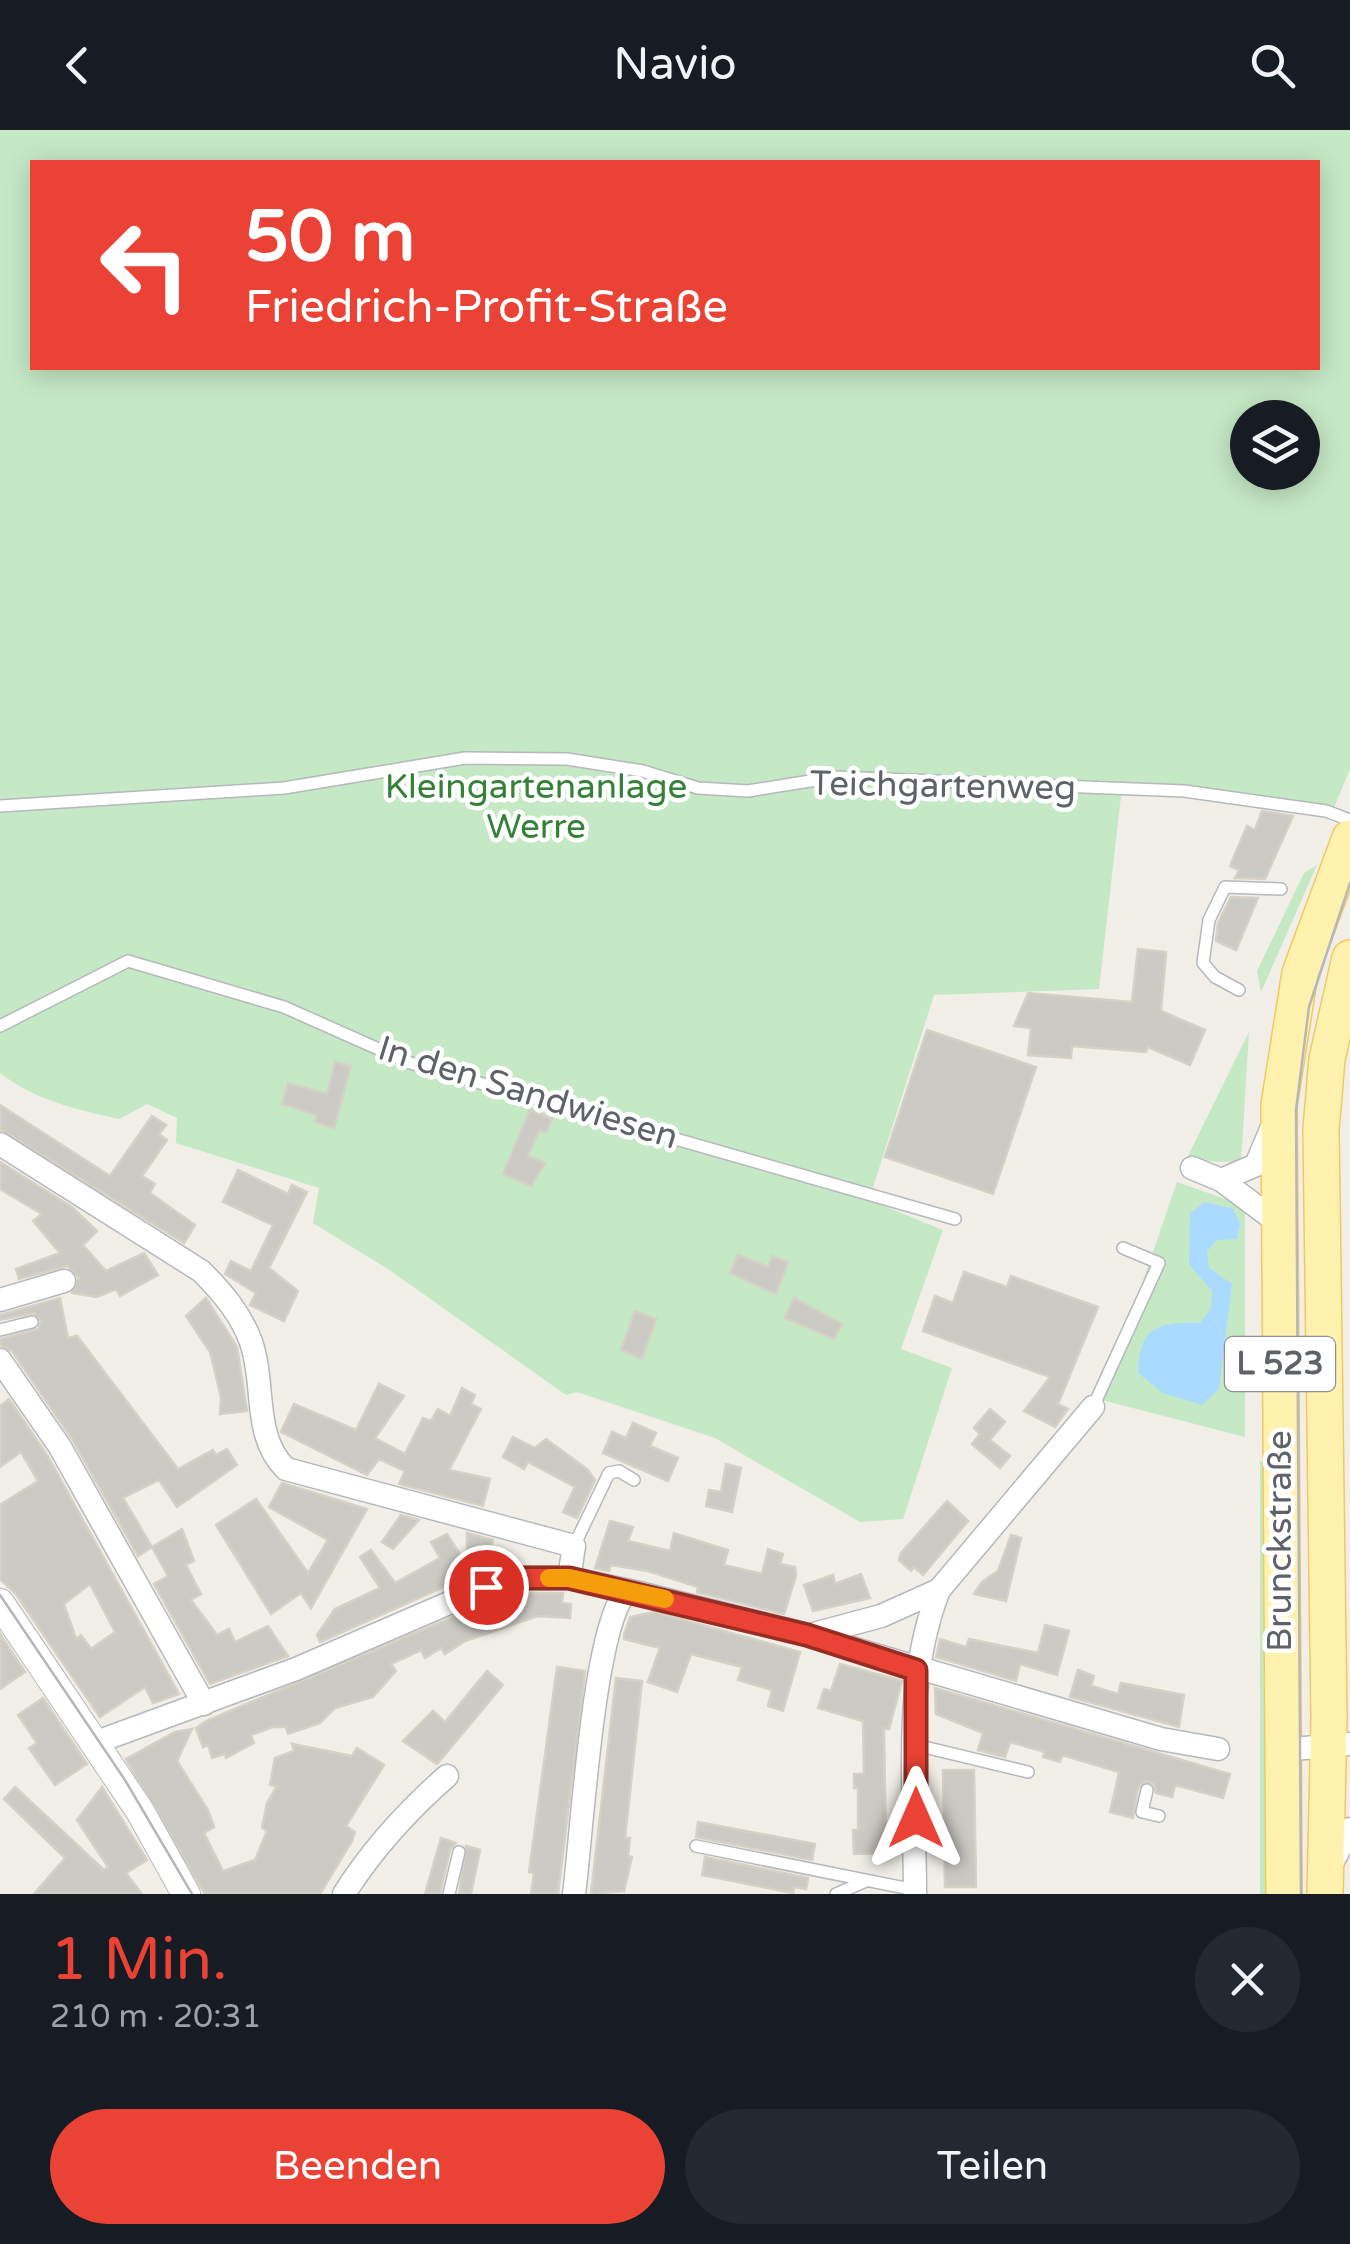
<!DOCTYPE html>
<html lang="de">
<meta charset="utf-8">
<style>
:root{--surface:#171b24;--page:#242831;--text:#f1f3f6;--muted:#9ea1a6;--accent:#ea4335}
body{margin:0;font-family:"Varela Round",sans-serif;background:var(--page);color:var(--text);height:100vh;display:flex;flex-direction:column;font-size:38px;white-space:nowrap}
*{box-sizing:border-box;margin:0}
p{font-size:32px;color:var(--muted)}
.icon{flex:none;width:55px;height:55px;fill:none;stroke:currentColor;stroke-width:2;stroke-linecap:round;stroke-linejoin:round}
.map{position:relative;height:1764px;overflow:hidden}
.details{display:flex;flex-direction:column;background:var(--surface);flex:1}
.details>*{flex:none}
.hud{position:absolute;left:30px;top:30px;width:1290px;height:210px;border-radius:0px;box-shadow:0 5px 25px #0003;background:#ea4335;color:#fff;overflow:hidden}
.tools{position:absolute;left:1230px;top:270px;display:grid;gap:20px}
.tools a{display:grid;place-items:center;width:90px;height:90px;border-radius:50%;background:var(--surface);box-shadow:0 5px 25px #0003;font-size:50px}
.pin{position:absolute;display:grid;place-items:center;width:85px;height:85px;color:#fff;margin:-42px;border:5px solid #fff;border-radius:50%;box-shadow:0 2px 10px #0007}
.me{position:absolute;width:110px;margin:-55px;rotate:0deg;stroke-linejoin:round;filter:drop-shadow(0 0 8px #0008)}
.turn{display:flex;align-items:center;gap:35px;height:210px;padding:0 50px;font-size:45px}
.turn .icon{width:130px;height:130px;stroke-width:2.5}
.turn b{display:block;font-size:70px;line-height:85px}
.round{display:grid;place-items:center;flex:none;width:105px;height:105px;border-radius:52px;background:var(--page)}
.head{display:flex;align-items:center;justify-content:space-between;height:170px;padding:0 50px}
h1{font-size:60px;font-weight:600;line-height:75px;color:var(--accent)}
.button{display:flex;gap:20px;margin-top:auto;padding:20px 50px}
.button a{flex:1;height:115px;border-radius:60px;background:var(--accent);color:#fff;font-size:40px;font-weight:600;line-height:115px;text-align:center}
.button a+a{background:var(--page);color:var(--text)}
header{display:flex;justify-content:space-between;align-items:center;height:130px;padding:0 50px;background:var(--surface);font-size:45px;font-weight:600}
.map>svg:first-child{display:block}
.green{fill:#c5e8c5;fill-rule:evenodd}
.water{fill:#aadaff}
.building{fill:#cccac5;stroke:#d6d1c6;stroke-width:2.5;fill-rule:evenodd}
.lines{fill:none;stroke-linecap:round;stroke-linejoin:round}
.service-casing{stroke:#b5b8bc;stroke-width:14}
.minor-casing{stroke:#b5b8bc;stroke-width:25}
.tertiary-casing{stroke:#b5b8bc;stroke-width:30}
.primary-casing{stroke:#f2c960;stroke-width:38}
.service{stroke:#fff;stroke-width:11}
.minor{stroke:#fff;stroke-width:22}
.tertiary{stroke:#fff;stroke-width:28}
.primary{stroke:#fff2af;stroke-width:35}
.tram{stroke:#b6b7b8;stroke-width:2.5}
.route-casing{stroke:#982c22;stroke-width:25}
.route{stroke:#ea4335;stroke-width:18}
.slow{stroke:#f59e0b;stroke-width:18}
.labels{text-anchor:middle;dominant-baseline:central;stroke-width:9;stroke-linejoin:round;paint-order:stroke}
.shield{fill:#fff;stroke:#8f9295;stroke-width:2.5}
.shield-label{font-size:32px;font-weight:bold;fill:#5f6368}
.street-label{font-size:35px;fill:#5f6368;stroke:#fff}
.park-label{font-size:35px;fill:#348238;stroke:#fff}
</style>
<header><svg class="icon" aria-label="back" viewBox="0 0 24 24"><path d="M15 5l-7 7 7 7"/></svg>Navio<svg class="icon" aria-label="search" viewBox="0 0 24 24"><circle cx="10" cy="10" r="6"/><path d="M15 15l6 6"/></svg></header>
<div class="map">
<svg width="1350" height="1764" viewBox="0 0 1350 1764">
<rect width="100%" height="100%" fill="#f1efe8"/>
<g class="green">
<path d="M0 0H1350V639L1330 687 1200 665 1121 666 1099 859 934 865 869 1070 943 1100 901 1219 952 1238 903 1389 860 1392 715 1308 577 1262 566 1265 388 1139 313 1093 319 1058 176 1013 177 988 147 974 119 989C76 979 36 971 0 943ZM32 32H1318V238H32ZM1248 288H1302V342H1248Z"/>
<path d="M1317 735 1261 862 1257 841 1304 743Z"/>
<path d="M1249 902 1241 1033 1186 1030Z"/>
<path d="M1177 1052 1245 1076V1307L1102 1270Z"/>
<path d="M1260 1331 1272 1333 1273 1764H1260Z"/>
</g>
<path class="water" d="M1205 1072 1233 1079 1240 1094 1237 1109 1217 1110 1207 1121 1209 1138 1232 1154 1219 1259 1202 1275 1163 1263 1138 1243C1139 1198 1157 1191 1200 1193L1211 1179 1212 1161 1189 1134 1190 1083Z"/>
<g class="building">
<path d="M1262 681 1293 686 1265 749 1235 748 1239 740 1230 736 1247 696 1255 700Z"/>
<path d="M1231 767 1258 768 1236 820 1216 811 1218 793Z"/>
<path d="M1138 819 1166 822 1161 881 1205 900 1190 935 1148 917 1146 922 1072 916 1071 928 1028 925 1031 898 1014 896 1028 863 1132 872Z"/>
<path d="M927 900 1036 937 993 1064 885 1027Z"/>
<path d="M335 932 351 936 334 998 315 992 317 985 282 974 288 953 327 964Z"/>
<path d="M0 975 110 1046 152 986 166 995 159 1004 167 1010 142 1046 155 1054 150 1063 195 1095 184 1113 0 999Z"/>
<path d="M530 980 552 989 546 1003 539 1000 528 1026 545 1033 531 1056 503 1044Z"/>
<path d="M0 1032 72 1077 97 1101 83 1115 106 1141 144 1123 158 1145 120 1166 116 1159 97 1167 72 1163 79 1148 67 1136 19 1149 16 1139 60 1123 33 1091 42 1084 0 1059Z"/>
<path d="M238 1040 288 1064 292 1055 307 1062 269 1138 298 1161 284 1191 250 1175 256 1163 225 1144 231 1131 251 1141 273 1095 223 1072Z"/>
<path d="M738 1125 768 1137 772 1126 788 1132 776 1164 730 1143Z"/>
<path d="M964 1142 1007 1157 1011 1146 1098 1177 1058 1274 1068 1279 1055 1297 1024 1281 1050 1247 923 1201 935 1166 953 1173Z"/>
<path d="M60 1168 68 1208 77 1206 178 1339 213 1320 216 1325 227 1319 237 1335 177 1377 159 1350 123 1368 152 1417 138 1426 72 1309 12 1221 0 1215V1209L38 1199 41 1191 34 1183 0 1190V1185Z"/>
<path d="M206 1168 237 1217 247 1281 220 1284 221 1267 210 1222 186 1186Z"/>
<path d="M794 1168 842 1194 834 1209 785 1188Z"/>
<path d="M635 1181 656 1189 642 1229 621 1220Z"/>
<path d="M379 1254 404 1266 375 1308 405 1324 423 1288 431 1291 438 1279 450 1286 462 1258 475 1265 471 1274 481 1279 449 1340 490 1349 483 1376 399 1354 405 1341 379 1329 367 1345 281 1302 294 1274 356 1300Z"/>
<path d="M9 1269 47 1325 179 1564 153 1573 145 1557 100 1587 15 1463 0 1449V1375L38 1351 21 1322 0 1337V1276ZM90 1454 115 1502 91 1519 81 1505 76 1509 64 1474Z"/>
<path d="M990 1279 1005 1292 990 1310 1010 1326 1000 1338 972 1314 980 1304 974 1298Z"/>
<path d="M633 1293 656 1303 650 1316 678 1328 668 1351 603 1323 612 1302 626 1308Z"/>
<path d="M513 1307 535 1318 546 1309 588 1340 595 1350 577 1388 563 1382 575 1357 528 1332 524 1339 503 1327Z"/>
<path d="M726 1334 741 1338 732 1382 706 1376 709 1360 721 1362Z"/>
<path d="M282 1353 367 1379 311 1478 301 1463 271 1484 216 1395 256 1369 308 1443 328 1410 269 1377Z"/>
<path d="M947 1371 968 1391 923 1445 914 1437 911 1441 899 1430 901 1423Z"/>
<path d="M401 1385 419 1390 393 1419 382 1412Z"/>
<path d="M610 1391 633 1397 628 1411 670 1421 674 1403 728 1420 724 1435 762 1444 768 1419 783 1424 780 1434 795 1437 796 1446 784 1484 697 1462 698 1457 648 1441 611 1435 609 1441 595 1438Z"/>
<path d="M182 1399 194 1431 186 1435 201 1464 191 1470 217 1505 229 1499 235 1512 268 1496 288 1526 210 1554 154 1454 168 1446 152 1417Z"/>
<path d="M467 1403 493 1410 487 1431 492 1440 466 1447 320 1512 317 1505 335 1479 380 1458 360 1427 371 1420 395 1453 440 1428 431 1412 447 1404 467 1435Z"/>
<path d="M1011 1405 1021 1408 1006 1471 974 1464 982 1452 998 1441Z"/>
<path d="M861 1444 870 1468 813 1481 804 1455 833 1445 835 1454Z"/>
<path d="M526 1463H563L562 1473 571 1474 570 1488 538 1486 465 1511 445 1524 441 1518 425 1528 421 1520 391 1534 396 1541 373 1567 335 1578 320 1593 288 1604 286 1597H273L251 1605 254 1613 226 1628 224 1624 212 1628 208 1615 203 1617 196 1598 206 1591 491 1471Z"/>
<path d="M654 1482 800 1522 783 1581 768 1576 772 1560 738 1550 742 1537 691 1524 677 1562 648 1552 660 1518 624 1509V1505L630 1487Z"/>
<path d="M1045 1495 1069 1501 1057 1545 1020 1534 1016 1551 936 1527 940 1509 966 1517 969 1509 1038 1523Z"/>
<path d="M0 1504 25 1542 0 1559Z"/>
<path d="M840 1534 902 1551 889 1599 884 1598 886 1723 854 1724 853 1700H858V1658H854V1644H864L863 1591 818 1578 824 1559 831 1561Z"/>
<path d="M557 1537 585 1541 558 1764H531L534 1743 529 1742Z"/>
<path d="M1078 1540 1094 1546 1091 1556 1118 1564 1121 1553 1184 1565 1179 1597 1070 1567Z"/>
<path d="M487 1541 503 1555 437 1634 403 1611 433 1581 445 1592Z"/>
<path d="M616 1548 642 1551 625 1708H630L628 1726 632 1727 624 1761 591 1764Z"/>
<path d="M935 1558 1230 1644 1223 1668 1175 1655 1172 1667 1156 1663 1154 1654 1145 1651 1138 1658 1133 1688 1110 1682 1119 1642 1062 1625 1060 1632 1043 1627 1045 1622 1010 1612 1005 1627 978 1620 983 1603 936 1584Z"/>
<path d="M43 1568 87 1634 55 1655 29 1618 37 1613 18 1585Z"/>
<path d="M192 1599 177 1631 208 1680 214 1697 204 1703 223 1741 255 1730 267 1701 262 1698 267 1673 277 1656 270 1655 275 1628 294 1621 292 1614 352 1626 357 1618 384 1635 346 1696 355 1702 352 1711 320 1764H205L126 1629 175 1602Z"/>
<path d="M943 1640H974L976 1757H945Z"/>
<path d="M15 1657 104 1740 108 1737 77 1690 102 1657 147 1730 126 1743 142 1764H34L65 1728 4 1669Z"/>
<path d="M698 1692 815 1714 812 1730 696 1707Z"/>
<path d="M441 1708 456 1713 450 1720 440 1764H425Z"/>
<path d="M466 1716 480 1720 471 1764H459Z"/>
<path d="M705 1727 808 1748 806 1759 794 1757 793 1763 702 1745Z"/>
</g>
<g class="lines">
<g class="service-casing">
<g id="service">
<path d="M0 676 284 658 465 628 567 629 643 641 698 658 748 661 835 647 1184 661 1326 681 1350 690"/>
<path d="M1239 860 1215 847 1203 833 1209 790 1225 757 1281 759"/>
<path d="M0 896 128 831 284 877 410 933 955 1089"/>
<path d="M0 1200 32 1192"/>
<path d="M1093 1277 1159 1133 1123 1118"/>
<path d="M574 1416 609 1343 619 1341 634 1350"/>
<path d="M916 1615 1028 1642"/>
<path d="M1147 1660 1142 1682 1159 1686"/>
<path d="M696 1716 915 1760"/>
<path d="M449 1764 459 1722"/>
<path d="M836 1764 866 1751"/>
</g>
</g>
<g class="minor-casing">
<g id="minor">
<path d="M0 1014 201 1141C222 1162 241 1184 251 1212 266 1255 252 1306 286 1339L574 1416 569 1448"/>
<path d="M1192 1038 1221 1050 1280 1094"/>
<path d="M1221 1050 1256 1035 1272 997"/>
<path d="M0 1170 64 1151"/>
<path d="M0 1230 60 1317 204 1574"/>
<path d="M810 1505 881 1486 939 1460"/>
<path d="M94 1613 296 1539 486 1457 524 1448H569L639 1463 807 1505 1161 1609 1218 1619"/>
<path d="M1282 1620 1350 1614"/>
<path d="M1330 1737 1350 1699"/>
<path d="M344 1764C373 1718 406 1682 447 1646"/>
<path d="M574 1764C582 1704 593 1502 625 1463"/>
<path d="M915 1764C915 1664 902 1554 939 1460L1093 1277"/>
</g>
</g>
<g class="tertiary-casing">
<path id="tertiary" d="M0 1473 140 1681 186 1764"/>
</g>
<g class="primary-casing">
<g id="primary">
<path d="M1284 1764 1279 975 1300 843 1350 708"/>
<path d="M1325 1764 1329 1589 1321 999 1327 929 1350 828"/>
</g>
</g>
<use href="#service" class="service"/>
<use href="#minor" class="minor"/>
<use href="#tertiary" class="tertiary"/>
<use href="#primary" class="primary"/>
<g class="tram">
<path d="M0 1465 125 1650 192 1764"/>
<path d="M1301 1764 1296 980 1309 877 1350 753"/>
</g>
</g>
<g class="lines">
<g class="route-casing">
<path id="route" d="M486 1457 524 1448H569L807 1505 916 1540V1688"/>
</g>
<use href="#route" class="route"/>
<path class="slow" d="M549 1448H569L665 1469"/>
</g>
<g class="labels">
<rect class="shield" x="1225" y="1207" width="110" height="54" rx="8"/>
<g class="shield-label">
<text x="1280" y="1234">L 523</text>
</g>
<g class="street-label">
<text transform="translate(943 656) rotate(1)">Teichgartenweg</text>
<text transform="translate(528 963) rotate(17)">In den Sandwiesen</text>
<text transform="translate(1280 1411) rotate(-90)">Brunckstraße</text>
</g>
<g class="park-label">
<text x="536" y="657">Kleingartenanlage<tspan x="536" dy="40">Werre</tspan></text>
</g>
</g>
</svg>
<div class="tools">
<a><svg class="icon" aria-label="layers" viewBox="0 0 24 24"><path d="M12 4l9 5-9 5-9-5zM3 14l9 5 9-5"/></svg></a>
</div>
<div class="pin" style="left:486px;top:1457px;background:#d93025"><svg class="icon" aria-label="arrive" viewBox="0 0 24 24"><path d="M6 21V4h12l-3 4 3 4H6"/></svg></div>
<svg class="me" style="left:916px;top:1688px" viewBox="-20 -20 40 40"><path d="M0-17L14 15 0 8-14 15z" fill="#ea4335" stroke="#fff" stroke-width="4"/></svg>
<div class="hud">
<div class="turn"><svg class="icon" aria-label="left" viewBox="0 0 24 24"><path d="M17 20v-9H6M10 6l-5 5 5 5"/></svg><div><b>50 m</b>Friedrich-Profit-Straße</div></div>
</div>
</div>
<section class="details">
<div class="head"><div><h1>1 Min.</h1><p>210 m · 20:31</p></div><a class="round"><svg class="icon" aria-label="close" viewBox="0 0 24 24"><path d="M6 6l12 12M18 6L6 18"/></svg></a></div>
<div class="button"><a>Beenden</a><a>Teilen</a></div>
</section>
